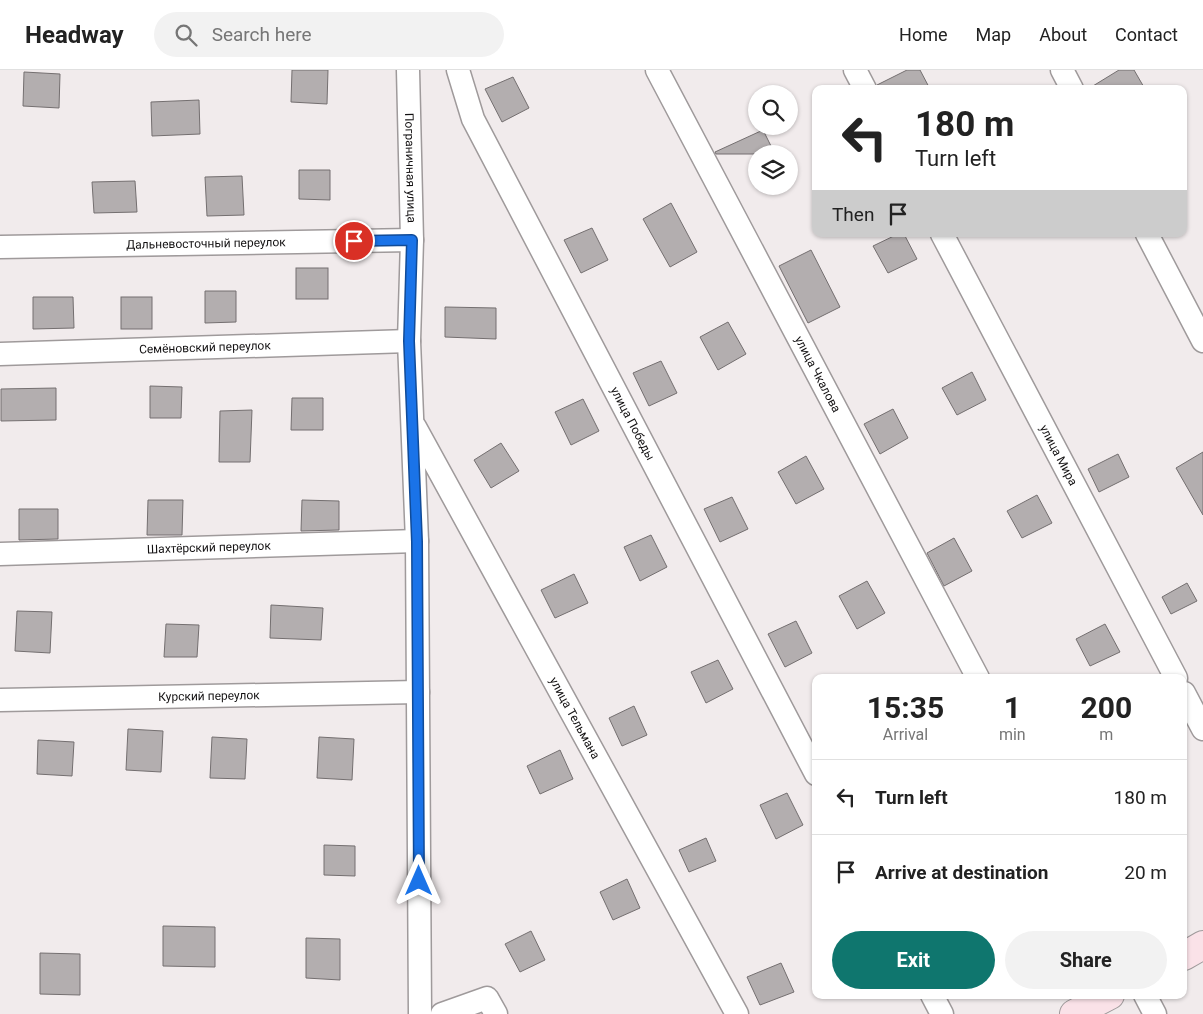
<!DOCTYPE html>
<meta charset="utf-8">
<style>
:root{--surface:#fff;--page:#f2f2f2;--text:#222;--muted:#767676;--line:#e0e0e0;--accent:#0f766e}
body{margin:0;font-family:Roboto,sans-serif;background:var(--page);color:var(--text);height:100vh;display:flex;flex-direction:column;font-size:19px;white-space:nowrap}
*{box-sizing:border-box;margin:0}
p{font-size:16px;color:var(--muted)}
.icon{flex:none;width:28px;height:28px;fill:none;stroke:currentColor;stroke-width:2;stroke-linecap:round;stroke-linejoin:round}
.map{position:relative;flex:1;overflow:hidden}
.sheet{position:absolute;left:812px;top:604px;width:375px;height:325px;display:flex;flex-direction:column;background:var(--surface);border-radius:10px;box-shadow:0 1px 4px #0004}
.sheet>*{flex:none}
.hud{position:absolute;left:812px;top:15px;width:375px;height:152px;border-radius:10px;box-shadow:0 1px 4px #0004;background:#fff;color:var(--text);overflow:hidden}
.buttons{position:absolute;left:748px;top:15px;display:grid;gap:10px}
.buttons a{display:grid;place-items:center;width:50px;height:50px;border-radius:50%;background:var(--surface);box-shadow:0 1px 4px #0004;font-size:25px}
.pin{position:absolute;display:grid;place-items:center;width:42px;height:42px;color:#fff;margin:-21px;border:2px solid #fff;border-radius:50%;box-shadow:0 1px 5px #0007}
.me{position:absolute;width:55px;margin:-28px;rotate:0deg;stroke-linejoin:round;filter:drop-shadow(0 0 4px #0008)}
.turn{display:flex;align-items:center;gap:18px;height:105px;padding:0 20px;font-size:22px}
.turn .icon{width:65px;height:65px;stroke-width:2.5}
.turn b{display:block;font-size:35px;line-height:42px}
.then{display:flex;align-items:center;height:48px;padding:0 20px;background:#0003;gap:10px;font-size:19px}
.eta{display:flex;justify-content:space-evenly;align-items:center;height:85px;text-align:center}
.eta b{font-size:30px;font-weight:700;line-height:35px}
.primary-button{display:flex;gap:10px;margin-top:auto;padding:10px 20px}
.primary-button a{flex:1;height:58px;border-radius:30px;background:var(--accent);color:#fff;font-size:20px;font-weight:700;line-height:58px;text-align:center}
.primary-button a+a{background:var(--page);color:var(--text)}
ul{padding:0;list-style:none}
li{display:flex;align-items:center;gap:15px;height:75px;padding:0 20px;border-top:1px solid var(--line)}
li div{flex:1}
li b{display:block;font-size:19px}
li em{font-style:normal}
header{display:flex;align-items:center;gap:30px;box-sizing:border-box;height:70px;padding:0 25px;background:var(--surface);border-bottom:1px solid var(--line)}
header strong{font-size:24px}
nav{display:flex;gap:28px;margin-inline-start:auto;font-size:18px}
.search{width:350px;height:45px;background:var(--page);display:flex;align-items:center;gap:12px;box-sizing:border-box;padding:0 18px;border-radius:28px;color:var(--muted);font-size:19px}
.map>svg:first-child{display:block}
.building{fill:#b3aeaf;stroke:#746f70}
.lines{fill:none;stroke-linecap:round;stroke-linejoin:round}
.street-casing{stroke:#9f9a9b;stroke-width:25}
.secondary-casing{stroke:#9f9a9b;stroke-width:30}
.street{stroke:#fff;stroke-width:22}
.secondary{stroke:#fae2e8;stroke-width:28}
.route-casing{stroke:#114b97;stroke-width:12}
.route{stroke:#1a73e8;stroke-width:9}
.labels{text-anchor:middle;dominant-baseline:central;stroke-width:5;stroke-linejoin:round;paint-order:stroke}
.street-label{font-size:12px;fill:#121011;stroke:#f1ebec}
</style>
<header>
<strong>Headway</strong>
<div class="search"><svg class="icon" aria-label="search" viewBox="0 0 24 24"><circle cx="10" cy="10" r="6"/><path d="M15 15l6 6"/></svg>Search here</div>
<nav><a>Home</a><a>Map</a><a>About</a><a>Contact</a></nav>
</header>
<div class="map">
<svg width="1203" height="944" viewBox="0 0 1203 944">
<rect width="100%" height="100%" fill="#f1ebec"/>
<g class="building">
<path d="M292 0H328L327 34 291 32Z"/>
<path d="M907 0H920L930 19H878L877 15Z"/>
<path d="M1119 0H1134L1145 19H1088Z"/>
<path d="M24 2 60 4 59 38 23 36Z"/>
<path d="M513 7 529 38 502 52 485 19Z"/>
<path d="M199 30 200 64 152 66 151 32Z"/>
<path d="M763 60 775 84H716L715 82Z"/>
<path d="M299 100H330V130L299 129Z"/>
<path d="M242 106 244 145 207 146 205 107Z"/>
<path d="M135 111 137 142 94 143 92 112Z"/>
<path d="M671 133 697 182 670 197 643 149Z"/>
<path d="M592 158 608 190 581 203 564 170Z"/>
<path d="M898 164H904L917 189 888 203 873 176Z"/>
<path d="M811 180 840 237 808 253 779 196Z"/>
<rect x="296" y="198" width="32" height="31"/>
<path d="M205 221H236V252L205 253Z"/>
<path d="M33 227H73L74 258 33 259Z"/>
<rect x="121" y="227" width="31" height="32"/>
<path d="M445 237 496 238V269L445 267Z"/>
<path d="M728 252 746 284 718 300 700 267Z"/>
<path d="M661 291 677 323 649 336 633 303Z"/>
<path d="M972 302 986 330 957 345 942 318Z"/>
<path d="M150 316 182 317 181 348H150Z"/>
<path d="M56 318V350L1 351V319Z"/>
<path d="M292 328H323V360H291Z"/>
<path d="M583 329 599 361 571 375 555 342Z"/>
<path d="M893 339 908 368 880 384 864 354Z"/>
<path d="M252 340 250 392H219L220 341Z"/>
<path d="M501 373 519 401 491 418 474 390Z"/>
<path d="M1203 382V445L1176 398Z"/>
<path d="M1118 384 1129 407 1099 422 1088 399Z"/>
<path d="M806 386 824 419 796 434 778 402Z"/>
<path d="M1037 425 1052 453 1022 468 1007 441Z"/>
<path d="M732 427 748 459 720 472 704 439Z"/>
<path d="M148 430H183L182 465H147Z"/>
<path d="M302 430 339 431V460L301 461Z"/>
<path d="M19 439H58V469L19 470Z"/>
<path d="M651 465 667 497 640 511 624 477Z"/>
<path d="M954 468 972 501 944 516 927 483Z"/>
<path d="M574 504 588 533 555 548 541 520Z"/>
<path d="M867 511 885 543 857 559 839 526Z"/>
<path d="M1187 513 1197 531 1171 544 1162 527Z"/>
<path d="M271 535 323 538 321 570 270 568Z"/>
<path d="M17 541 52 542 50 583 15 581Z"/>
<path d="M796 551 812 583 785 597 768 564Z"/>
<path d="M166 554 199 555 197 587H164Z"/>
<path d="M1105 554 1120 582 1090 596 1076 569Z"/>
<path d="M718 590 733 619 706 633 691 602Z"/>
<path d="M634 636 647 665 622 676 609 648Z"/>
<path d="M128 659 163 661 161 702 126 700Z"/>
<path d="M212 667 247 669 245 709 210 708Z"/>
<path d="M319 667 354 669 352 710 317 708Z"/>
<path d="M38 670 74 672 72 706 37 704Z"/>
<path d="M560 680 573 709 540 724 527 696Z"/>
<path d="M787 723 803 755 776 769 760 735Z"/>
<path d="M706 768 716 791 689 802 679 780Z"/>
<path d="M324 775 355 776V806L324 805Z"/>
<path d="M627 809 640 838 613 850 600 822Z"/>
<path d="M163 856 215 857V897L163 896Z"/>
<path d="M531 861 545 890 520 902 505 874Z"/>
<path d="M306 868 340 869V910L306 908Z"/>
<path d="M40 883 80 884V925L40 924Z"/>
<path d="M781 893 794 922 760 935 747 907Z"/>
</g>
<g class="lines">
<g class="street-casing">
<g id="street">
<path id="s1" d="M408 0 412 170 409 271 417 471 420 944"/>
<path id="s2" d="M458 0 473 49 816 704"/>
<path id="s3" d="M657 0 978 608"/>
<path d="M855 0 865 19"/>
<path d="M1062 0 1072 19"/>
<path id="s4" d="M942 164 1176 608"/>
<path d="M1147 164 1203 271"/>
<path id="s5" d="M0 177 412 170"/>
<path id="s6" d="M0 284 409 271"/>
<path id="s7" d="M415 357 737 944"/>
<path id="s8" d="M0 484 417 471"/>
<path d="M1184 623 1203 659"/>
<path id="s9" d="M0 630 418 622"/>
<path d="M932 925 942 944"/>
<path d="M1145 925 1155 944"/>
<path d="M442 944 487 928 496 944"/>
</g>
</g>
<g class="secondary-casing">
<g id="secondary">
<path d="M1184 886 1203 875"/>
<path d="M1074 944 1110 925"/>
</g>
</g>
<use href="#street" class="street"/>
<use href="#secondary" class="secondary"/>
</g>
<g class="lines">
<g class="route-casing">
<path id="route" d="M354 171 412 170 409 271 417 472 419 811"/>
</g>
<use href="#route" class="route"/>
</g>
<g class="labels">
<g class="street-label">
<text stroke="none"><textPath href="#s1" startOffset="98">Пограничная улица</textPath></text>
<text stroke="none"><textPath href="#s5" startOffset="206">Дальневосточный переулок</textPath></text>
<text stroke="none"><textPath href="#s6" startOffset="205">Семёновский переулок</textPath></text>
<text stroke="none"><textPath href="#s3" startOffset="344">улица Чкалова</textPath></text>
<text stroke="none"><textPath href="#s2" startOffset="395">улица Победы</textPath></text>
<text stroke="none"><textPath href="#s4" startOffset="250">улица Мира</textPath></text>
<text stroke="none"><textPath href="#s8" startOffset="209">Шахтёрский переулок</textPath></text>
<text stroke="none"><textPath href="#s9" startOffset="209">Курский переулок</textPath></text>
<text stroke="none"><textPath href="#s7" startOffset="332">улица Тельмана</textPath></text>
</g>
</g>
</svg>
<div class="buttons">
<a><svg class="icon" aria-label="search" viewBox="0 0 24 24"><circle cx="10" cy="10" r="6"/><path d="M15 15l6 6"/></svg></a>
<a><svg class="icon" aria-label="layers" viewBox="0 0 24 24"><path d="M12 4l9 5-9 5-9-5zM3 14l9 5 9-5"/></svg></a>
</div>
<div class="pin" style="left:354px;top:171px;background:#d93025"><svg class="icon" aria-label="arrive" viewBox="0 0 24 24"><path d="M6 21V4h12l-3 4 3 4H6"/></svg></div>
<svg class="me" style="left:419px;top:811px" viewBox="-20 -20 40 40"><path d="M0-17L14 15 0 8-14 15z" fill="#1a73e8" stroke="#fff" stroke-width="4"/></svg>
<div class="hud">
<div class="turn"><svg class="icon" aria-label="left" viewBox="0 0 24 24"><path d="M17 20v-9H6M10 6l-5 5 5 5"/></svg><div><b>180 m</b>Turn left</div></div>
<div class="then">Then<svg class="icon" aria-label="arrive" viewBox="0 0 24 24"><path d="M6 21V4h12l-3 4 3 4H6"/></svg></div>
</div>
<section class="sheet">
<div class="eta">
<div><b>15:35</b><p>Arrival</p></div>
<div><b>1</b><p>min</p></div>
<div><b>200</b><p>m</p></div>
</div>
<ul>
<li><svg class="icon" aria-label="left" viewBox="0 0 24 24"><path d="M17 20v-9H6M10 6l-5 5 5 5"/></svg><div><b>Turn left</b></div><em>180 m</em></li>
<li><svg class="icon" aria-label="arrive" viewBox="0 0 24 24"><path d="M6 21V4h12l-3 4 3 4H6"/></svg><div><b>Arrive at destination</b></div><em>20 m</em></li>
</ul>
<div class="primary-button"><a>Exit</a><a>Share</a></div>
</section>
</div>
